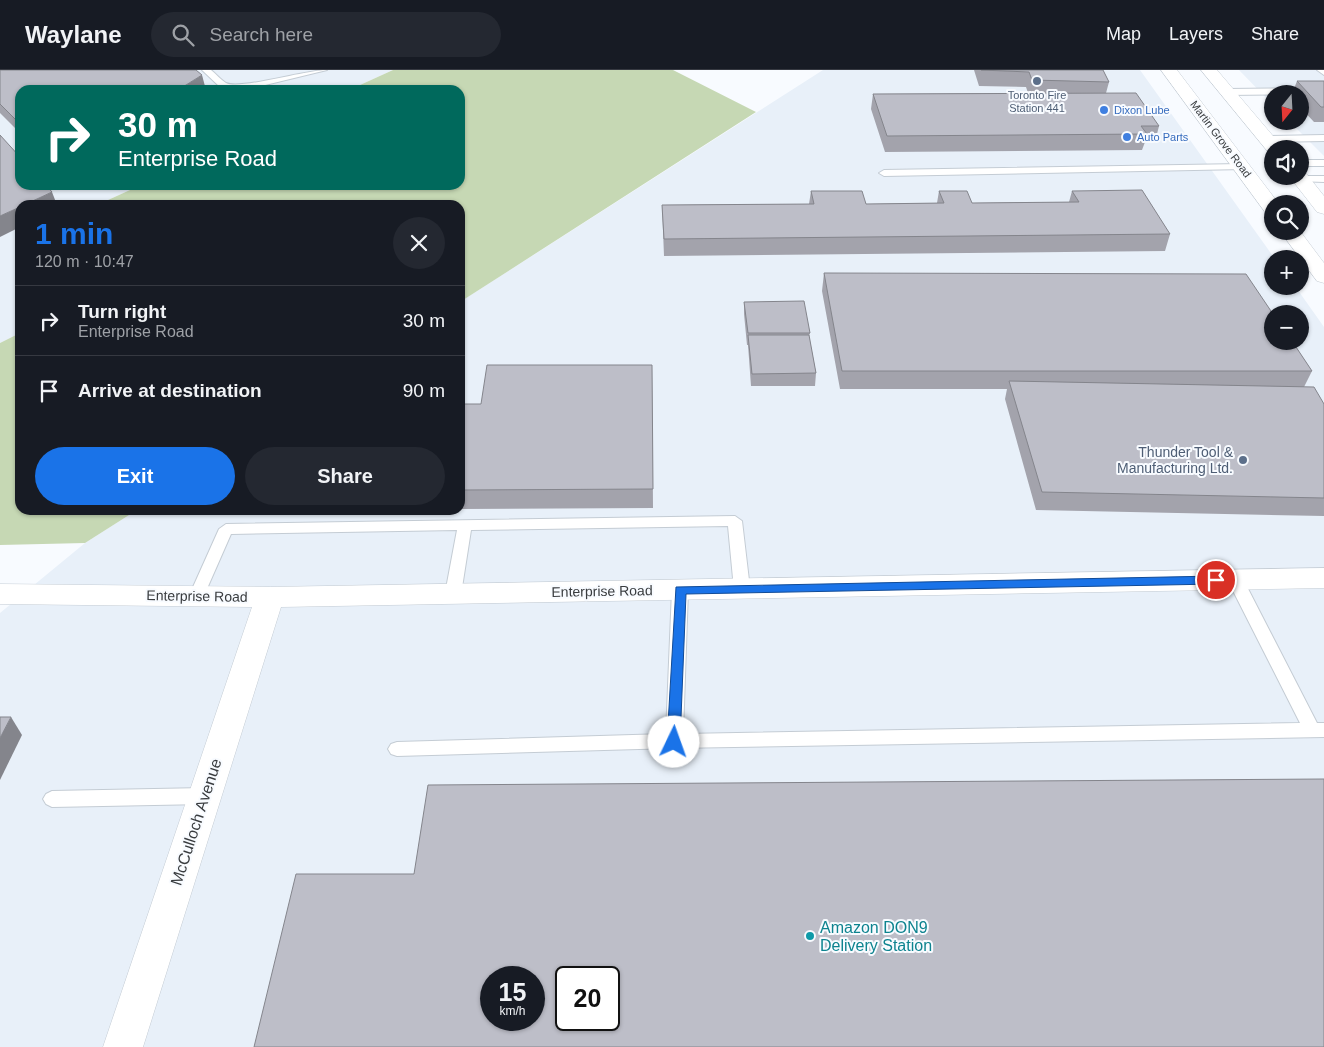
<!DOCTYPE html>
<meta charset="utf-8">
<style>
:root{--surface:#171b24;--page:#242831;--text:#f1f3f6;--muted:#9ea1a6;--line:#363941;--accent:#1a73e8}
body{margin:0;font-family:Arial,sans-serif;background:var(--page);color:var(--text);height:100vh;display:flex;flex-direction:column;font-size:19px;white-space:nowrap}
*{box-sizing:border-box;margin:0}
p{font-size:16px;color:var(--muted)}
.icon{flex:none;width:28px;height:28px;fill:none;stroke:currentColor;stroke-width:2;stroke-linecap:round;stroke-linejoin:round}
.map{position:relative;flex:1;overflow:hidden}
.drawer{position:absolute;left:15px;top:130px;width:450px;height:315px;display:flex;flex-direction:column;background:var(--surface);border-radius:15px;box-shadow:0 1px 4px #0004}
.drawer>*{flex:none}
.hud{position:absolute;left:15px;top:15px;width:450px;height:105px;border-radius:15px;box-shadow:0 1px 4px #0004;background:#00695c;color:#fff;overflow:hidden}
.needle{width:32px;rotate:198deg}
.fabs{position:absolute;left:1264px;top:15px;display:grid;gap:10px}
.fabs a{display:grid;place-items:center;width:45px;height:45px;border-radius:50%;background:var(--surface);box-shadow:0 1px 4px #0004;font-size:25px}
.speed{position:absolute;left:480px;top:896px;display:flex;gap:10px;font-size:25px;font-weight:700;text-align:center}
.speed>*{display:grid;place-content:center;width:65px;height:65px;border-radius:50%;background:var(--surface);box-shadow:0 1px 4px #0004;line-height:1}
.speed small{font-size:12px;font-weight:400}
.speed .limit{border:2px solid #111;border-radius:8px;background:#fff;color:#111}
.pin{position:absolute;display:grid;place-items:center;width:42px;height:42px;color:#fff;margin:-21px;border:2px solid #fff;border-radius:50%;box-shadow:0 1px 5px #0007}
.me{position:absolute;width:55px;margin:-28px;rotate:3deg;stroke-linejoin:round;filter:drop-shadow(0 0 4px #0008)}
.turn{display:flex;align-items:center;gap:18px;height:105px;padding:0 20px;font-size:22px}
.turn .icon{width:65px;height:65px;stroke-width:2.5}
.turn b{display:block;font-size:35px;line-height:42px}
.round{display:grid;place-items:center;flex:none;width:52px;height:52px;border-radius:26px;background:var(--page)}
.summary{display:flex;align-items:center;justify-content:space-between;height:85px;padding:0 20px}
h1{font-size:30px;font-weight:700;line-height:38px;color:var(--accent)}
.button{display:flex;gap:10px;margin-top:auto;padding:10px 20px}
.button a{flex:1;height:58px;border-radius:30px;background:var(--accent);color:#fff;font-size:20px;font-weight:700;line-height:58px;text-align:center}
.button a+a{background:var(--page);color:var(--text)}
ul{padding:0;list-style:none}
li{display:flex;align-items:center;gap:15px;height:70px;padding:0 20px;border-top:1px solid var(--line)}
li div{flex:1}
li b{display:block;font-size:19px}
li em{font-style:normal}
header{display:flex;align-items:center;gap:30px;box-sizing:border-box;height:70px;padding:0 25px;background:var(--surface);border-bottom:1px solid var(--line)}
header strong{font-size:24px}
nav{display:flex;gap:28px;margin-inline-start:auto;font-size:18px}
.search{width:350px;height:45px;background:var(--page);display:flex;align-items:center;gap:12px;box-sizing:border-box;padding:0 18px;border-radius:28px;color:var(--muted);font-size:19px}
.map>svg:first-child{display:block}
.built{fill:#e8f0f9;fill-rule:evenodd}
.green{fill:#c6d8b4}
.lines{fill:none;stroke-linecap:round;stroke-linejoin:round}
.lane-casing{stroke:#c4ccd4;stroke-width:2}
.street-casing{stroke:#c4ccd4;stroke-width:1}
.secondary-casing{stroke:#c4ccd4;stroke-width:1}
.lane{fill:#fff;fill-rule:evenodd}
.street{fill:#fff;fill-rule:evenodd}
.secondary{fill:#fff;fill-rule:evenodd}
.wall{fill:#a3a3ac}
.shaded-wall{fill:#84858c}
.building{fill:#bdbec8;stroke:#84858c;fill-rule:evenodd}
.route{fill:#1a73e8;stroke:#114b97}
.service-dot{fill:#5c6f8a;stroke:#f8fbff;stroke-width:2}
.shop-dot{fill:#3f7fe0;stroke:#f8fbff;stroke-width:2}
.culture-dot{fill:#0f9aa8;stroke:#f8fbff;stroke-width:2}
.labels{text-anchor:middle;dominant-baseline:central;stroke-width:4;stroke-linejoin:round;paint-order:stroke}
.far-service-label{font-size:11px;fill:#4e5e75;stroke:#f8fbff}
.far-shop-label{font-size:11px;fill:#366cbe;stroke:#f8fbff;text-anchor:start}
.far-street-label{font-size:11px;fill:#393c3f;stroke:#f8fbff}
.service-label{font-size:14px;fill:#4e5e75;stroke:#f8fbff;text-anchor:end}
.street-label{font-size:14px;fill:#393c3f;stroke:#f8fbff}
.near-street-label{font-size:16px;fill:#393c3f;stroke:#f8fbff}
.near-culture-label{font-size:16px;fill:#0d838f;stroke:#f8fbff;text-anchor:start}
</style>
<header>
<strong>Waylane</strong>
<div class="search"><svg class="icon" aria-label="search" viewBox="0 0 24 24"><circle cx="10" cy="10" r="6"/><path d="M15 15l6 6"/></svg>Search here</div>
<nav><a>Map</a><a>Layers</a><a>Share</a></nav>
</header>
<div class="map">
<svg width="1324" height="977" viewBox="0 0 1324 977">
<rect width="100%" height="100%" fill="#f8fbff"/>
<g class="built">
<path d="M0 0H393L349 20H20V115H141L97 135H20V263L0 273Z"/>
<path d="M823 0H1140L1275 189H1272V216H1295L1324 257V977H0V543L85 473 137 440H460V232ZM1272 244H1300V271H1272ZM491 908H534V950H491ZM566 908H609V950H566Z"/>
<path d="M1239 0H1324V86L1289 51H1300V24H1272V34Z"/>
</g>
<g class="green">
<path d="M393 0H673L756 42 460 232V135H97L141 115H460V20H349Z"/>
<path d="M20 263V440H137L85 473 0 475V273Z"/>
</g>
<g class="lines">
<g class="lane-casing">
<g id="lane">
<path d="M202 0H211C216 4 221 10 226 13 240 20 305 0 327 0L245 20 221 18Z"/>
<path d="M1317 0H1324V5Z"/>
<path d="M1324 18V24L1227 25 1223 22 1227 19Z"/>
<path d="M1324 65V71L1267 72 1262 69 1267 66Z"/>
<rect x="1300" y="90" width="24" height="6"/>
<path d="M1241 94 1245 95V99L884 106 879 103 884 100Z"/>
<path d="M1300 106H1324V112L1296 111 1295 109Z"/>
<path d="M735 446 742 451 750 519 747 523H737L734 519 728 456 471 460 461 524 458 528H448L445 524 457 460 231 464 202 530H192L189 526 219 459 226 454Z"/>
<path d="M1235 504 1240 505 1243 509 1317 653H1324V667L674 678 397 686 391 684 388 679 391 674 397 672 666 664 672 520 675 516H685L688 520 683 664 1300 653 1227 509 1230 505Z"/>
<path d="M205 718 211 721 214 726 211 731 205 734 52 737 46 734 43 729 46 724 52 721Z"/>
</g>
</g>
<g class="street-casing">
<path id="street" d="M1324 498V518L281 537 143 977H103L252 537 0 534V514L270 517Z"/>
</g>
<g class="secondary-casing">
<g id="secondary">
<path d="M1161 0H1177L1279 134H1272V144L1265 142Z"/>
<path d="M1201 0H1217L1284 79H1272V84L1269 83Z"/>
<path d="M1300 101 1305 102 1324 126V144L1317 142 1289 106H1300Z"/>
<path d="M1280 161H1300L1324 193V213L1317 211Z"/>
</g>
</g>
<use href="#lane" class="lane"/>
<use href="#street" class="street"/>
<use href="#secondary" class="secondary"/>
</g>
<g class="wall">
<path d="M0 0 206 20H20V63L0 43Z"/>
<path d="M974 0H1103L1109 12 1106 23 1159 56 1155 72H1145L1142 80 885 82 871 39 873 24 1028 23 1026 17 979 16Z"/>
<path d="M1297 11H1324V52H1314L1300 37V24H1292Z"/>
<path d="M811 121 866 134 937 133 939 121 972 133 1069 132 1072 121 1170 164 1165 181 664 186 662 135 809 134Z"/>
<path d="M824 203 1312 301 1304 317 1324 334V446L1036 440 1005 329 1007 319H840L822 221Z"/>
<path d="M744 232 810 263 809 266 816 303 815 316H751L748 275H747L744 244Z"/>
<path d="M652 295 653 438 460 439V334H481Z"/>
</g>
<g class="shaded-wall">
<path d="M202 5 206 20H178Z"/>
<path d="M52 122 57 135H24Z"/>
<path d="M20 137V157L0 167V146Z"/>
<path d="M11 647 22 665 0 710V668Z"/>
</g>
<g class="building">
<path d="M0 0H196L202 5 178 20H20V54L0 34Z"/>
<path d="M981 0H1103L1109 12 1032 10 1029 2Z"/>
<path d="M1297 11H1324V37H1321Z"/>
<path d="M1136 23 1159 56H1141L1147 64 887 66 873 24Z"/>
<path d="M0 65 20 87V115H46L52 122 24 135H20V137L0 146Z"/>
<path d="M1142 120 1170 164 664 169 662 135 814 134 811 121H862L866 134 944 133 939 121H967L972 133 1079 132 1072 121Z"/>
<path d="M824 203 1246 204 1273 244H1272V271H1292L1312 301H842Z"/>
<path d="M804 231 810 263H748L744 232Z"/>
<path d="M748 265H809L816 303 752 304Z"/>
<path d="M487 295H652L653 419 460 420V334H481Z"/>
<path d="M1009 311 1314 317 1324 334V428L1042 422Z"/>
<path d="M0 647H11L0 668Z"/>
<path d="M1324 709V977H254L296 804H414L428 715ZM491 908H534V950H491ZM566 908H609V950H566Z"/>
</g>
<path class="route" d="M1216 506 1222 510 1216 514 686 524 680 672 674 677 667 672 676 517Z"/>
<g class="service-dot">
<circle cx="1037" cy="11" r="5"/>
<circle cx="1243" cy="390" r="5"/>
</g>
<g class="shop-dot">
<circle cx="1104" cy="40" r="5"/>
<circle cx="1127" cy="67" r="5"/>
</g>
<circle class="culture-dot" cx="810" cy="866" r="5"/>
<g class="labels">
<g class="far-service-label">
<text x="1037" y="25">Toronto Fire<tspan x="1037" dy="13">Station 441</tspan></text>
</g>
<g class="far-shop-label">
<text x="1114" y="40">Dixon Lube</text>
<text x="1137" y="67">Auto Parts</text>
</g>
<g class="far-street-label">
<text transform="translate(1221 69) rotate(53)">Martin Grove Road</text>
</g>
<g class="service-label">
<text x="1233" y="382">Thunder Tool &amp;<tspan x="1233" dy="16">Manufacturing Ltd.</tspan></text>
</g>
<g class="street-label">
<text transform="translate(602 521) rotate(-1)">Enterprise Road</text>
<text transform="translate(197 526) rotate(1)">Enterprise Road</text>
</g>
<g class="near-street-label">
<text transform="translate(196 752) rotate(-72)">McCulloch Avenue</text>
</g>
<g class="near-culture-label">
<text x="820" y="857">Amazon DON9<tspan x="820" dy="18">Delivery Station</tspan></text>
</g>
</g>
</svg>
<div class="fabs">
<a><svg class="needle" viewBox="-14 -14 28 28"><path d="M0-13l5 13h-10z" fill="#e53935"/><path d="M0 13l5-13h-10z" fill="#9ea1a6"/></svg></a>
<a><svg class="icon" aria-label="sound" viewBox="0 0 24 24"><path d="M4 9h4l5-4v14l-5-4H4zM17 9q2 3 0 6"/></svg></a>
<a><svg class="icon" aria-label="search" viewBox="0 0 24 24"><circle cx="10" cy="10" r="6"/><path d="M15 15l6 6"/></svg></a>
<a>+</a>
<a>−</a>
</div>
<div class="speed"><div>15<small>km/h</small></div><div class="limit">20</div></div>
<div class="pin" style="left:1216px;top:510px;background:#d93025"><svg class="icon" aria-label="arrive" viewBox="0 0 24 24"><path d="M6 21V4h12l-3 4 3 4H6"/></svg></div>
<svg class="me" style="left:674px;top:672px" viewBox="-20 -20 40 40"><circle r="19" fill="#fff"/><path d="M0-13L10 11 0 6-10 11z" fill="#1a73e8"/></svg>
<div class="hud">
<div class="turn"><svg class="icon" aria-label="right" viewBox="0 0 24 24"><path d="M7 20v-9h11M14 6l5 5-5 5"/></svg><div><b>30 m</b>Enterprise Road</div></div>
</div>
<section class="drawer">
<div class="summary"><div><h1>1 min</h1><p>120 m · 10:47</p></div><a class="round"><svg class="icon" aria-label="close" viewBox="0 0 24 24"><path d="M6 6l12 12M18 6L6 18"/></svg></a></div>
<ul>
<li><svg class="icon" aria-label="right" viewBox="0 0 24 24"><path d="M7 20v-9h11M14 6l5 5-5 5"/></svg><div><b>Turn right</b><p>Enterprise Road</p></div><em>30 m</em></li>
<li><svg class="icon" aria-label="arrive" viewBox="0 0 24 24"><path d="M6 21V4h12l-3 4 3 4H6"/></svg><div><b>Arrive at destination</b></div><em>90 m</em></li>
</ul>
<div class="button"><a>Exit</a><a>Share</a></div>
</section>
</div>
